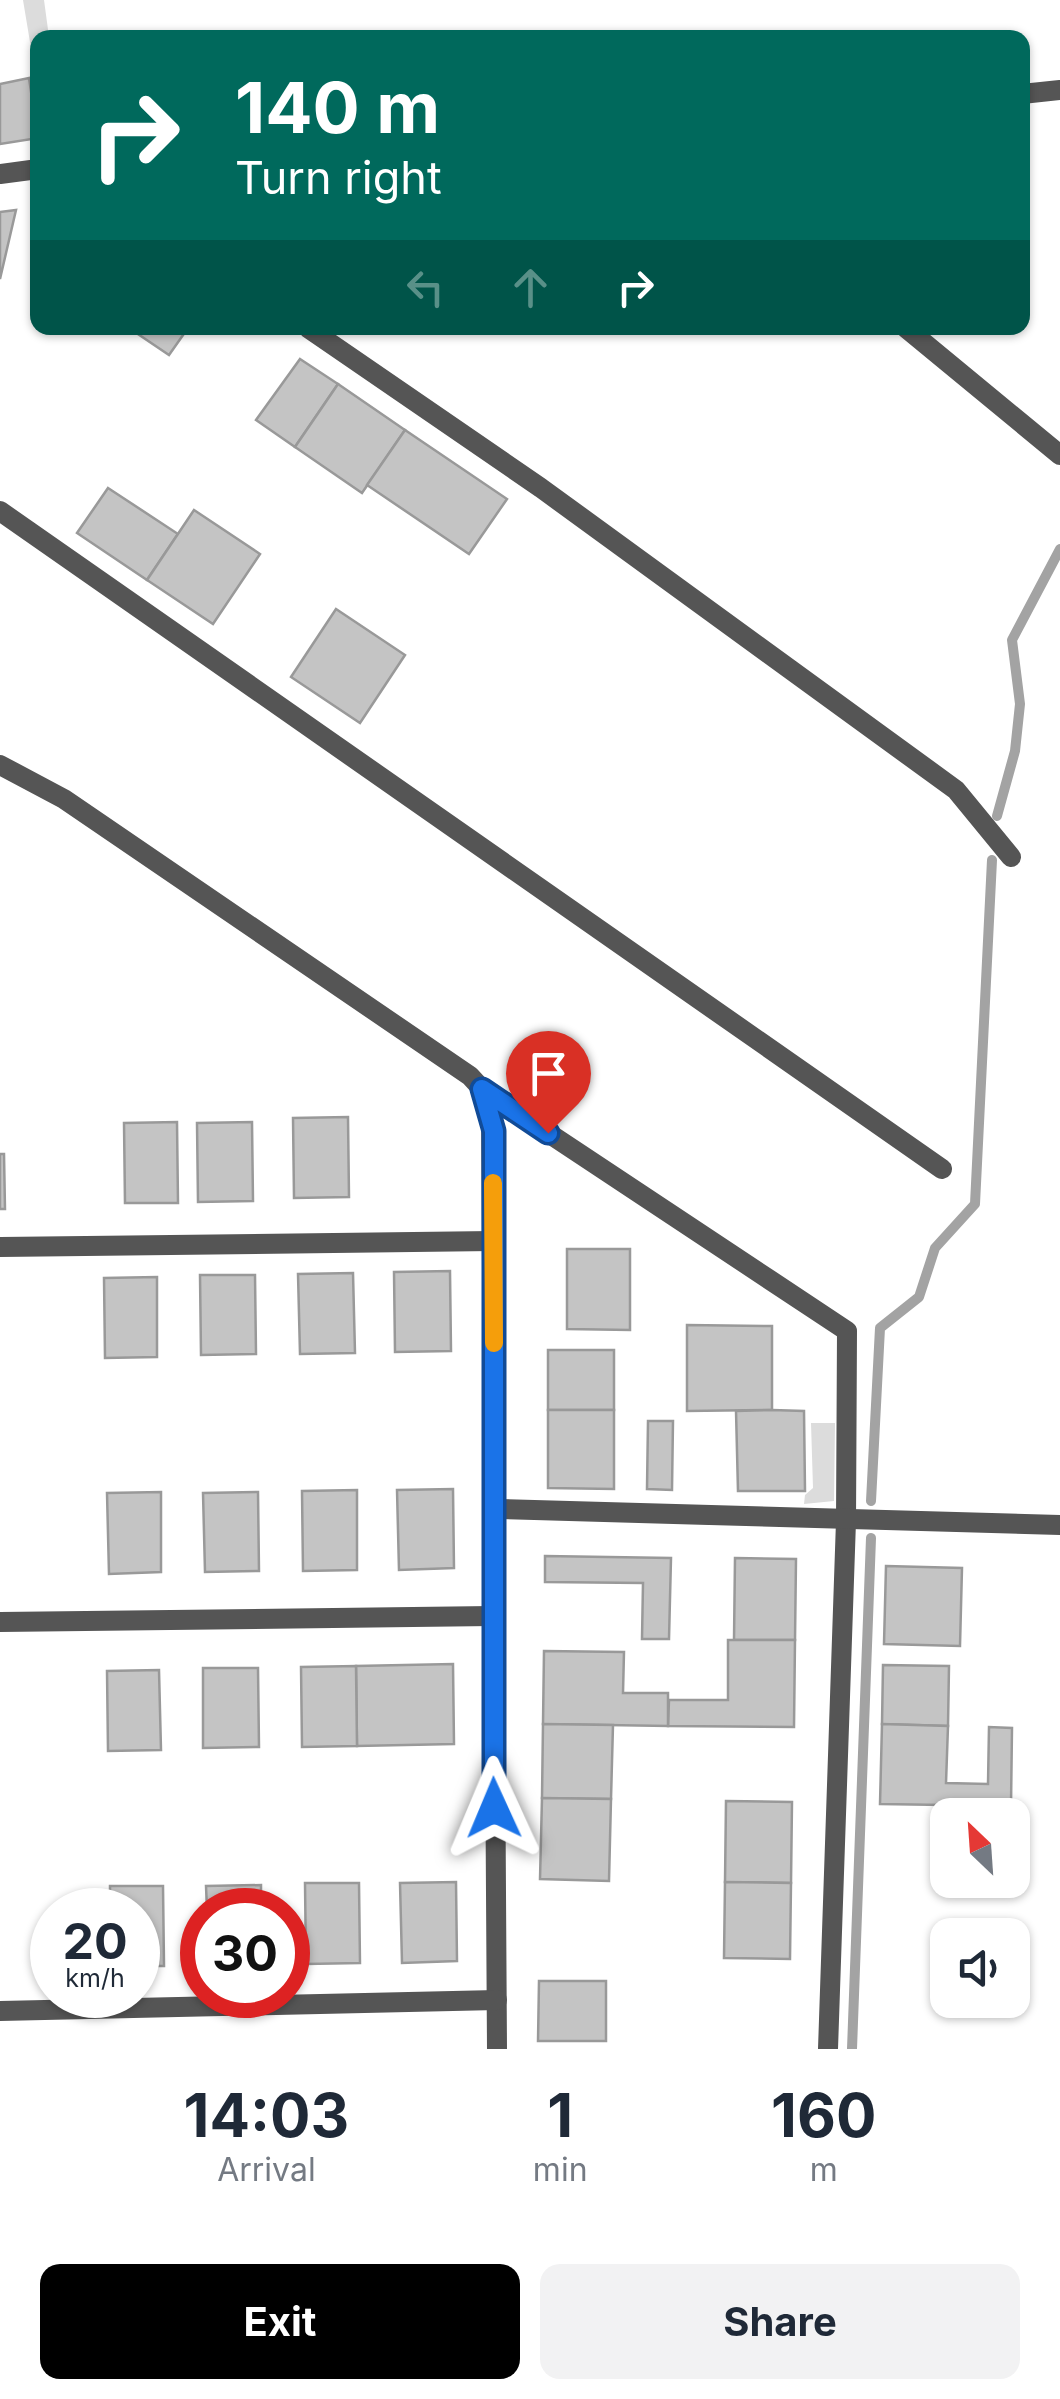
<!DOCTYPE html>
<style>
:root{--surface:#fff;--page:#f2f2f3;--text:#1f2937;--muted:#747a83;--accent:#000}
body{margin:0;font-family:Inter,sans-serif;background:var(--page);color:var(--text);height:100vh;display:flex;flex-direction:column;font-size:38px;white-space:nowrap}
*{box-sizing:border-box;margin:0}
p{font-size:32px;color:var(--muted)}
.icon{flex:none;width:55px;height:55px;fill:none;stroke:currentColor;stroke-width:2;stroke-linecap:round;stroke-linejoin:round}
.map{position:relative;height:2049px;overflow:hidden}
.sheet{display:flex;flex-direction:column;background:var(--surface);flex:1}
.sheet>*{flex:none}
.top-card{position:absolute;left:30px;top:30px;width:1000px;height:305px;border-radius:20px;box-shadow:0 2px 8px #0004;background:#00695c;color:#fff;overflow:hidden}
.needle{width:65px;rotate:335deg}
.fabs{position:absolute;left:930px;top:1798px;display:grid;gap:20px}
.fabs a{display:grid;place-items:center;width:100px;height:100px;border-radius:20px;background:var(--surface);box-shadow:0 2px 8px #0004;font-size:50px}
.speed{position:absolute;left:30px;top:1888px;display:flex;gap:20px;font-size:50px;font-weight:700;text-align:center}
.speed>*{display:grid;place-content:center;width:130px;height:130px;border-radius:50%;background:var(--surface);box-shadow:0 2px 8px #0004;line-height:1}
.speed small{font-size:25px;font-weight:400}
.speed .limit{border:15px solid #d22;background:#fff;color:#111}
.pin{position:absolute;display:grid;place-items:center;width:85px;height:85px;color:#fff;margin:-102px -42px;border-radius:50% 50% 50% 0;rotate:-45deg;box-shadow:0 0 10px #0007}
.pin .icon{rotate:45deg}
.me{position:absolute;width:110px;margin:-55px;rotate:359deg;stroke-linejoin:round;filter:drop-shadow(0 0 8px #0008)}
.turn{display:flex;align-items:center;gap:35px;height:210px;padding:0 40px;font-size:45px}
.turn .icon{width:130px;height:130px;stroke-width:2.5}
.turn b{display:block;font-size:70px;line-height:85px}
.lanes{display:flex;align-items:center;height:95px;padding:0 40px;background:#0003;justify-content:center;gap:50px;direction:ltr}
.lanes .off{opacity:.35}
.eta{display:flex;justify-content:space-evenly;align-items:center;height:170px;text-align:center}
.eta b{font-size:60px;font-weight:700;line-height:70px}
.cta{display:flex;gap:20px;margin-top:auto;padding:20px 40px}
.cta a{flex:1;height:115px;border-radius:20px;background:var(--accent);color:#fff;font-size:40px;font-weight:700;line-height:115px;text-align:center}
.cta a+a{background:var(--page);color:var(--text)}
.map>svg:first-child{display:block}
.green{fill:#dcdcdc}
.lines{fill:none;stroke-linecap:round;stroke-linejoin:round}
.stream{stroke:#a3a3a3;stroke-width:10}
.building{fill:#c4c4c4;stroke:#999;stroke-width:2.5}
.lane{stroke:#555;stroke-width:20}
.street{stroke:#555;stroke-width:20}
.route-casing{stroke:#114b97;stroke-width:25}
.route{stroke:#1a73e8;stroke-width:18}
.slow{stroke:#f59e0b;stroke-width:18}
</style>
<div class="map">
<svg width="1060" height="2049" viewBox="0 0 1060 2049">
<rect width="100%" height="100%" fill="#fff"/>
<g class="green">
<path d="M23 0H44L49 37 38 38 37 84Z"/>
<path d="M811 1423H835L834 1501 804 1504 805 1495 813 1488Z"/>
</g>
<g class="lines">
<g class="stream">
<path d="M997 816 1015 751 1020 704 1012 640 1060 549"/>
<path d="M871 1501 880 1328 919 1297 935 1248 975 1204 992 860"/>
<path d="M852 2049 871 1538"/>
</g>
</g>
<g class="building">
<path d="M29 78 38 138 0 144V84Z"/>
<path d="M16 210 0 279V212Z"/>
<path d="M129 328H188L169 355Z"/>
<path d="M300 359 338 384 295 447 256 420Z"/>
<path d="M338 384 405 430 362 493 295 447Z"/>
<path d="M405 430 507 499 469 554 367 485Z"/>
<path d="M108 488 178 534 147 580 77 533Z"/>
<path d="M194 510 260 554 213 624 147 580Z"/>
<path d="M336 609 405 655 360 723 291 677Z"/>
<path d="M348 1117 349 1197 294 1198 293 1118Z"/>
<path d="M177 1122 178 1203H125L124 1123Z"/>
<path d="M252 1122 253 1201 198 1202 197 1123Z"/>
<path d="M0 1154H4L5 1209H0Z"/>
<path d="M567 1249H630V1330L567 1329Z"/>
<path d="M450 1271 451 1351 395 1352 394 1272Z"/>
<path d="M353 1273 355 1353 300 1354 298 1274Z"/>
<path d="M200 1275H255L256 1354 201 1355Z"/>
<path d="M157 1277V1357L105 1358 104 1278Z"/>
<path d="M687 1325 772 1326V1410L687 1411Z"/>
<rect x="548" y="1350" width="66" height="60"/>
<path d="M548 1410H614V1489L548 1488Z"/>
<path d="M772 1410 804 1411 805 1491H738L736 1411Z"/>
<path d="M648 1421H673L672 1490 647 1489Z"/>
<path d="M453 1489 454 1568 399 1570 397 1490Z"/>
<path d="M357 1490V1570L303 1571 302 1491Z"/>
<path d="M161 1492V1572L109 1574 107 1493Z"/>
<path d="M258 1492 259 1571 205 1572 203 1493Z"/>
<path d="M545 1556 671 1558 669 1639H642L643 1583 545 1582Z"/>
<path d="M735 1558 796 1559 795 1640H734Z"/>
<path d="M886 1566 962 1568 960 1646 884 1644Z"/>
<path d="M728 1640H795L794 1727 668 1726 669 1700H728Z"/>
<path d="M544 1651 624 1652 623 1693H668V1726L543 1724Z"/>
<path d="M453 1664 454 1744 357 1746 356 1666Z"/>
<path d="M883 1665 949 1666 948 1726 882 1724Z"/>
<path d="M356 1666 357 1746 302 1747 301 1667Z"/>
<path d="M203 1668H258L259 1747 203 1748Z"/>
<path d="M159 1670 161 1750 108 1751 107 1671Z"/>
<path d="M543 1724 613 1725 611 1799 542 1798Z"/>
<path d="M882 1724 948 1726 946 1783 988 1784 989 1727 1012 1728 1011 1806 880 1804Z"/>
<path d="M542 1798 611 1799 609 1881 540 1879Z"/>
<path d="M726 1801 792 1802 791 1883 725 1882Z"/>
<path d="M456 1882 457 1961 402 1963 400 1883Z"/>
<path d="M725 1882 791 1883 790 1959 724 1958Z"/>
<path d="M305 1883H359L360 1963 306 1964Z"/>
<path d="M261 1885V1910H207L206 1886Z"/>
<path d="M110 1886H163L164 1966H138V1910H110Z"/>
<path d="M539 1981H606V2041H538Z"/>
</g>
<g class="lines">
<g class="lane">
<path d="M308 328 541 488 956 790 1011 857"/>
<path d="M906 328 1060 455"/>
<path d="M0 511 942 1169"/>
</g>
<g class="street">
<path d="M1022 94 1060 90"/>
<path d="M0 174 38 169"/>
<path d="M0 765 64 799 470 1076 482 1089 491 1111 497 2049"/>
<path d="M482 1089 847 1331 846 1521 828 2049"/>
<path d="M0 1247 493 1241"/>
<path d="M497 1509 1060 1525"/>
<path d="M0 1622 492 1616"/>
<path d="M0 2011 497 2000"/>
</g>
</g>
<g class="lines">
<g class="route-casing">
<path id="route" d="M494 1808V1131L482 1089 548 1133"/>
</g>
<use href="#route" class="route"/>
<path class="slow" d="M493 1183 494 1343"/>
</g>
</svg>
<div class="fabs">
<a><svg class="needle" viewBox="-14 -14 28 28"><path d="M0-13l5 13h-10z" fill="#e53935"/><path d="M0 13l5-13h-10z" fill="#747a83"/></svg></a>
<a><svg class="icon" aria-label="sound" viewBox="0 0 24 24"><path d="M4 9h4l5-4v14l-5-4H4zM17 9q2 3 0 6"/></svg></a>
</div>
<div class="speed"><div>20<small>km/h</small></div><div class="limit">30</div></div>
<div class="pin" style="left:548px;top:1133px;background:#d93025"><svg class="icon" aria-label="arrive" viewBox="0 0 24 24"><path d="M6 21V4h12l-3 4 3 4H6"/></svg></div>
<svg class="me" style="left:494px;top:1808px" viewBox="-20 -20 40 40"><path d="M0-17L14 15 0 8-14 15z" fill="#1a73e8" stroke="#fff" stroke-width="4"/></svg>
<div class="top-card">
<div class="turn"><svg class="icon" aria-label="right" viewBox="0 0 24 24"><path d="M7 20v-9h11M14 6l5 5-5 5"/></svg><div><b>140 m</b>Turn right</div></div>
<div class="lanes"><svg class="icon off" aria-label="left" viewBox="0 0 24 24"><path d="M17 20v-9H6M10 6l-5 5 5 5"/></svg><svg class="icon off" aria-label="ahead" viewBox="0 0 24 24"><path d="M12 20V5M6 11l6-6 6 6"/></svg><svg class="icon" aria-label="right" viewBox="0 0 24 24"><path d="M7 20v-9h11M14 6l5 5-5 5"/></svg></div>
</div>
</div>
<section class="sheet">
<div class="eta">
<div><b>14:03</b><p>Arrival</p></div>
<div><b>1</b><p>min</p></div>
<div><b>160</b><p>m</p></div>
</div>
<div class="cta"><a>Exit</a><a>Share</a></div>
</section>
